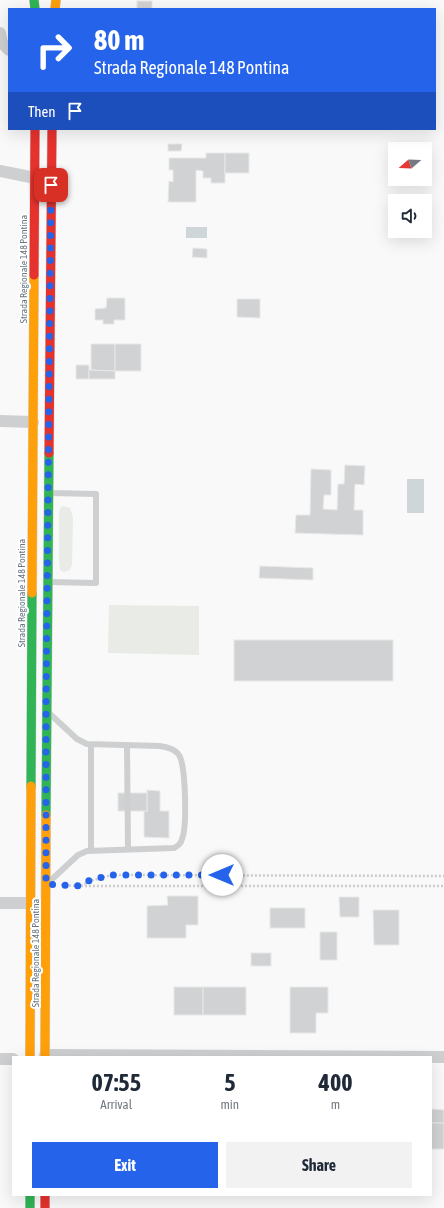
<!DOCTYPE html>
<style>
:root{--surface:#fff;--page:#f2f2f3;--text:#1f2937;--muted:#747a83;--accent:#2563eb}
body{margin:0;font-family:"Asap Condensed",sans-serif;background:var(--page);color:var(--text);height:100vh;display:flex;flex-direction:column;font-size:15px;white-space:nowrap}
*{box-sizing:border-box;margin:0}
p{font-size:13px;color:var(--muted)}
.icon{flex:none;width:22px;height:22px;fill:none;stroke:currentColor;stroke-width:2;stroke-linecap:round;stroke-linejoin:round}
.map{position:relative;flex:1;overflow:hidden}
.sheet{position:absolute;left:12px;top:1056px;width:420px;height:140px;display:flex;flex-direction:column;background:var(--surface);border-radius:0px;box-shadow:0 4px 16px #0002}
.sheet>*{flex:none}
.hud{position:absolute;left:8px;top:8px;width:428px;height:122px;border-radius:0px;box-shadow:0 4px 16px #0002;background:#2563eb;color:#fff;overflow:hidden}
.needle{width:26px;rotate:251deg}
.tools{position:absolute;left:388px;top:142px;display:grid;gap:8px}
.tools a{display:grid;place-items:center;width:44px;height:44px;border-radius:0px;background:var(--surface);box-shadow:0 4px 16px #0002;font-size:20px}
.pin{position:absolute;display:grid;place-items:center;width:34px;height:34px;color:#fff;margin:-17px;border-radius:8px;box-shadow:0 2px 6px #0006}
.me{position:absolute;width:44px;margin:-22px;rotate:270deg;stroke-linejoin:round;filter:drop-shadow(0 0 3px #0008)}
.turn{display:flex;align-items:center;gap:14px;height:84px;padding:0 20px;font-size:18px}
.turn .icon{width:52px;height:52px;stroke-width:2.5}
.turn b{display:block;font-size:28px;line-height:34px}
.then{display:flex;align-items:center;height:38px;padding:0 20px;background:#0003;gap:8px;font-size:15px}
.eta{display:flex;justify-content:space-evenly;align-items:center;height:68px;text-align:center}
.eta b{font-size:24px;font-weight:700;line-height:28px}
.button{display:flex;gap:8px;margin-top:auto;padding:8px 20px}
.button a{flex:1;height:46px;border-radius:0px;background:var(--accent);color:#fff;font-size:16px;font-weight:700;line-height:46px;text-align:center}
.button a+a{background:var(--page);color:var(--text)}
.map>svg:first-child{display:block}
.green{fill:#e8ebe6}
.water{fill:#ced6d9}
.building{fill:#d0d2d3;stroke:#e8e8e8}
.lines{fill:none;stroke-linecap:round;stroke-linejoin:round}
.fast-casing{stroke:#d5d6d7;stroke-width:10}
.slow-casing{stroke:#d5d6d7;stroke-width:10}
.jam-casing{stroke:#d5d6d7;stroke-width:10}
.path{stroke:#cbcccd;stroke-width:2.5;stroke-dasharray:2 2;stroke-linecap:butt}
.lane{stroke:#cecfd0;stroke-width:6}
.street{stroke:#cecfd0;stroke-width:12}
.fast{stroke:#30b455;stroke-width:9}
.slow{stroke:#ff9f0a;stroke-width:9}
.jam{stroke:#e5322d;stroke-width:9}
.route{stroke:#2563eb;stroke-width:7;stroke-dasharray:0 12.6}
.labels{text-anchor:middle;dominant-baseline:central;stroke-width:4;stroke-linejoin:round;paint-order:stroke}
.street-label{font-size:10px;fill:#657683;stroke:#fff}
</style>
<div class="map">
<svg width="444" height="1208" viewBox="0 0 444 1208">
<rect width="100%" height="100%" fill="#f9f9f9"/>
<g class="green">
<path d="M63 506 70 508 73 517 72 564 70 570 64 572 60 570 59 556V513L60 508Z"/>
<path d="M109 605 199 606V655L108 653Z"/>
</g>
<g class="water">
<rect x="186" y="227" width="21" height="11"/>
<rect x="407" y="479" width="17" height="34"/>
</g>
<g class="building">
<rect x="137" y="1" width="15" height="8"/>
<path d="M168 144H182L181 151H168Z"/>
<path d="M206 153H225V183H211V178H203V171L196 170V202H168L169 181 173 182V170H169V158H206Z"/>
<rect x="225" y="153" width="24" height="20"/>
<path d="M193 248 207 249V258L192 257Z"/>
<path d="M107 298H125V320H114V324H103V320H95V309L106 308Z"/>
<path d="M237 299H260V318L237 317Z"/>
<path d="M91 344H115V371L91 370Z"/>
<rect x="115" y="344" width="26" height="27"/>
<rect x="76" y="365" width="13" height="14"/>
<path d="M89 370 115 371V379H89Z"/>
<path d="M345 465 365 466 364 485 355 484 354 510H363V535L295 533 296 515H310L311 469 331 470V495H324L323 509 337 510 338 484H344Z"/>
<path d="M260 566 313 568V580L259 578Z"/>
<rect x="234" y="640" width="159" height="41"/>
<path d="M147 790 160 791V811H169V838L144 837V811H147Z"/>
<rect x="118" y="793" width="29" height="18"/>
<path d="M167 896H198V925H186V938H147V906L168 905Z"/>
<path d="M339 897H359V917H340Z"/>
<rect x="270" y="908" width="35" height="20"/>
<path d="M373 910H399V945H374Z"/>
<rect x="320" y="932" width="17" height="28"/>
<rect x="251" y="953" width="20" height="13"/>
<rect x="174" y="987" width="29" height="28"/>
<rect x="203" y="987" width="43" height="28"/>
<path d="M290 987H328V1013H316V1033H290Z"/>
<path d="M431 1109 444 1110V1123H431Z"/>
<rect x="431" y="1123" width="13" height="26"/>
</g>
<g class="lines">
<g class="fast-casing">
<g id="fast">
<path d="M34 0 35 9"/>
<path d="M31 786 32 593"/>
<path d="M46 815 49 453"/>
<path d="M30 1195V1208"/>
</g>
</g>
<g class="slow-casing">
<g id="slow">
<path d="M55 9 56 0"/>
<path d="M32 593 34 275"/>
<path d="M30 1057 31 786"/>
<path d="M45 1057 46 815"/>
</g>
</g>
<g class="jam-casing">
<g id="jam">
<path d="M34 275 35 129"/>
<path d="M49 453 52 129"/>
<path d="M45 1195V1208"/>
</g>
</g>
<g class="path">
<path d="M61 885 80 886H444"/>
<path d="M81 886 90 881 112 875 444 876"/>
</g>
<g class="lane">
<path d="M49 582 96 583V494L51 493"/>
<path d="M127 746 128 849"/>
<path d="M91 850V745"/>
<path d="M49 882 78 855 87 851 174 848C178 846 181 844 182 839 187 827 186 766 179 755 175 749 167 747 160 746L87 744 77 739 50 714"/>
</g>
<g class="street">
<path d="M0 33 2 43 9 50"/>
<path d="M0 171 35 178"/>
<path d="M0 421 33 422"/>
<path d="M0 903H31"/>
<path d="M45 1055 444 1057"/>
<path d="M0 1059H13"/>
</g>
<use href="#fast" class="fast"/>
<use href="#slow" class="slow"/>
<use href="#jam" class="jam"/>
</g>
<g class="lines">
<path class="route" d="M51 185 46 710V884L80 886 90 880 112 875H222"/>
</g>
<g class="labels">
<g class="street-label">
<text transform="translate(23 269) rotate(-90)">Strada Regionale 148 Pontina</text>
<text transform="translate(21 593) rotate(-90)">Strada Regionale 148 Pontina</text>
<text transform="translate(35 953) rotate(-90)">Strada Regionale 148 Pontina</text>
</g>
</g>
</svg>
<div class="tools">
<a><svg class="needle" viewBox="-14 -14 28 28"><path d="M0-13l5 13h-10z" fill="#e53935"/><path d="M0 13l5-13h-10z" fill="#747a83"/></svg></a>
<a><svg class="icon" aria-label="sound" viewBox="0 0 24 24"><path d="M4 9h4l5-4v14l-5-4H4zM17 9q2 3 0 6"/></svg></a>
</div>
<div class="pin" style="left:51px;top:185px;background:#d93025"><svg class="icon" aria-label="arrive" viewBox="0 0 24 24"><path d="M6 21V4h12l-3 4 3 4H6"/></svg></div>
<svg class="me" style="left:222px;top:875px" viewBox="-20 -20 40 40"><circle r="19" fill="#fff"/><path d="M0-13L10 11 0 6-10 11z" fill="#2563eb"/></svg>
<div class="hud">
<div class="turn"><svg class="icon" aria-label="right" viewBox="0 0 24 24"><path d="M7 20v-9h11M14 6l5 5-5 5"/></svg><div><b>80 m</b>Strada Regionale 148 Pontina</div></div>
<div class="then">Then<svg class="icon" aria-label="arrive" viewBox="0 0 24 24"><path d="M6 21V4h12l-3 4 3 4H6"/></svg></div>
</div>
<section class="sheet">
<div class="eta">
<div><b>07:55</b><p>Arrival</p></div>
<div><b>5</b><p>min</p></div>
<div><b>400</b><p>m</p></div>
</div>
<div class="button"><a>Exit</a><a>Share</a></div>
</section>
</div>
